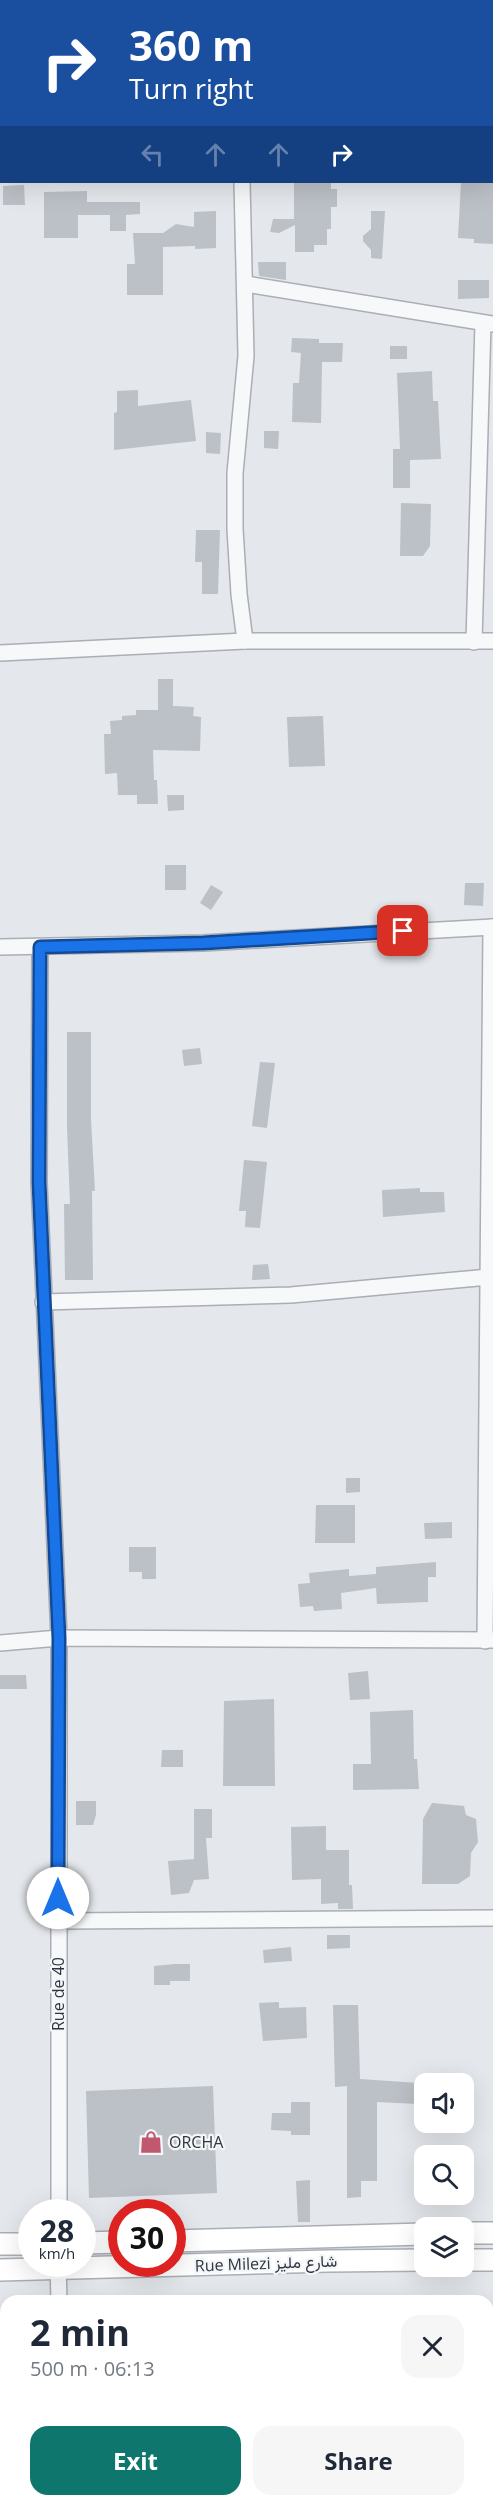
<!DOCTYPE html>
<meta charset="utf-8">
<style>
:root{--surface:#fff;--page:#f6f6f7;--text:#1f2937;--muted:#747a83;--accent:#0f766e}
body{margin:0;font-family:"Open Sans",Vazirmatn,sans-serif;background:var(--page);color:var(--text);height:100vh;display:flex;flex-direction:column;font-size:22px;white-space:nowrap}
*{box-sizing:border-box;margin:0}
p{font-size:20px;color:var(--muted)}
.icon{flex:none;width:33px;height:33px;fill:none;stroke:currentColor;stroke-width:2;stroke-linecap:round;stroke-linejoin:round}
.map{position:relative;flex:1;overflow:hidden}
.drawer{position:absolute;left:0px;top:2295px;width:494px;height:212px;display:flex;flex-direction:column;background:var(--surface);border-radius:18px 18px 0 0;box-shadow:0 6px 24px #0002}
.drawer>*{flex:none}
.top-card{position:absolute;left:0px;top:0px;width:494px;height:183px;box-shadow:0 6px 24px #0002;background:#1a4fa0;color:#fff;overflow:hidden}
.controls{position:absolute;left:414px;top:2073px;display:grid;gap:12px}
.controls a{display:grid;place-items:center;width:60px;height:60px;border-radius:12px;background:var(--surface);box-shadow:0 6px 24px #0002;font-size:30px}
.speed{position:absolute;left:18px;top:2199px;display:flex;gap:12px;font-size:30px;font-weight:700;text-align:center}
.speed>*{display:grid;place-content:center;width:78px;height:78px;border-radius:50%;background:var(--surface);box-shadow:0 6px 24px #0002;line-height:1}
.speed small{font-size:15px;font-weight:400}
.speed .limit{border:9px solid #d22;background:#fff;color:#111}
.pin{position:absolute;display:grid;place-items:center;width:51px;height:51px;color:#fff;margin:-26px;border-radius:12px;box-shadow:0 3px 9px #0006}
.me{position:absolute;width:66px;margin:-33px;rotate:0deg;stroke-linejoin:round;filter:drop-shadow(0 0 4px #0008)}
.turn{display:flex;align-items:center;gap:21px;height:126px;padding:0 30px;font-size:27px}
.turn .icon{width:78px;height:78px;stroke-width:2.5}
.turn b{display:block;font-size:42px;line-height:51px}
.lanes{display:flex;align-items:center;height:57px;padding:0 30px;background:#0003;justify-content:center;gap:30px;direction:ltr}
.lanes .off{opacity:.35}
.round{display:grid;place-items:center;flex:none;width:63px;height:63px;border-radius:18px;background:var(--page)}
.summary{display:flex;align-items:center;justify-content:space-between;height:102px;padding:0 30px}
h1{font-size:36px;font-weight:700;line-height:45px}
.primary-button{display:flex;gap:12px;margin-top:auto;padding:12px 30px}
.primary-button a{flex:1;height:69px;border-radius:18px;background:var(--accent);color:#fff;font-size:24px;font-weight:700;line-height:69px;text-align:center}
.primary-button a+a{background:var(--page);color:var(--text)}
.map>svg:first-child{display:block}
.lines{fill:none;stroke-linecap:round;stroke-linejoin:round}
.stream{stroke:#a4b7c6;stroke-width:5}
.building{fill:#bcc1c7}
.street-casing{stroke:#aaaeb5;stroke-width:18}
.secondary-casing{stroke:#aaaeb5;stroke-width:24}
.street{stroke:#f7f8f9;stroke-width:15}
.secondary{stroke:#fff;stroke-width:21}
.route-casing{stroke:#114b97;stroke-width:15}
.route{stroke:#1a73e8;stroke-width:10}
.labels{text-anchor:middle;dominant-baseline:central;stroke-width:4.5;stroke-linejoin:round;paint-order:stroke}
.street-label{font-size:16px;fill:#2e3641;stroke:#f4f6f8}
.poi-label{font-size:16px;fill:#2e3641;stroke:#f4f6f8;text-anchor:start}
</style>
<div class="map">
<svg width="493" height="2506" viewBox="0 0 493 2506">
<rect width="100%" height="100%" fill="#e4e7eb"/>
<g class="lines">
<g class="stream">
<path d="M117 0 176 2"/>
<path d="M302 2 346 0"/>
</g>
</g>
<g class="building">
<path d="M461 182H493V244L474 243V239L458 238Z"/>
<path d="M294 183H331V189H337V207H331V229H327V245H314V252H295V225L279 233 270 232 273 219H294Z"/>
<path d="M24 185 25 205H3V186Z"/>
<path d="M87 191V202H140V214L126 215V231H110V215H78V238H44V192Z"/>
<path d="M216 211V248L195 249V246L163 247V295H127V264H135L133 233H163L176 224 194 227V212Z"/>
<path d="M371 211H385L382 259 371 258V250L363 241V236L371 229Z"/>
<path d="M258 262H286V280L259 276Z"/>
<path d="M458 280H489V298L458 299Z"/>
<path d="M292 338 319 339V343H343L342 362H322L321 423 292 422 293 383H299L301 353 291 352Z"/>
<rect x="390" y="346" width="17" height="13"/>
<path d="M432 371 433 401H438L441 459 410 460V488H393V449H400L397 373Z"/>
<path d="M138 390V406L191 400 196 441 114 450V413L117 412V391Z"/>
<path d="M264 431H279L278 449 264 448Z"/>
<path d="M206 432 221 433 220 454 206 453Z"/>
<path d="M401 503 431 504 430 546 423 556H400Z"/>
<path d="M196 530H220L218 594H202V562H195Z"/>
<path d="M158 679H173V706L194 707 193 716 201 717 200 751 153 750 154 780H157L158 804H137V795H118L117 773 105 774 104 734H111L110 721 122 720V716L136 715V710H158Z"/>
<path d="M323 716 325 766 289 767 287 717Z"/>
<path d="M167 795H184V810L168 811Z"/>
<rect x="165" y="865" width="21" height="25"/>
<path d="M465 883H484L483 906 464 905Z"/>
<path d="M211 885 223 892 211 910 200 903Z"/>
<path d="M67 1032H91V1119L95 1191H92L93 1280H65L64 1204H70L67 1127Z"/>
<path d="M200 1048 202 1064 184 1066 182 1050Z"/>
<path d="M260 1062 275 1063 267 1128 252 1126Z"/>
<path d="M244 1160 267 1162 260 1228 245 1227 246 1211H239Z"/>
<path d="M420 1188V1192H444L445 1212 383 1217 382 1190Z"/>
<path d="M268 1264 270 1279 252 1280 253 1265Z"/>
<path d="M346 1478H360V1492L346 1493Z"/>
<path d="M316 1505H355V1543H315Z"/>
<path d="M452 1522V1538L425 1539 424 1523Z"/>
<path d="M129 1547H156V1579H142V1572H129Z"/>
<path d="M436 1562V1577H428V1602L377 1604 376 1588 341 1593 342 1609 314 1611 313 1606 300 1607 298 1584 310 1583 309 1573 349 1569V1576L376 1574V1567Z"/>
<path d="M368 1671 370 1699 350 1700 348 1673Z"/>
<path d="M0 1675H26L27 1689H0Z"/>
<path d="M274 1699 275 1786H223L224 1701Z"/>
<path d="M413 1710 414 1759H417L419 1789 353 1790V1764H371L370 1712Z"/>
<path d="M162 1750H183V1767H161Z"/>
<path d="M76 1801H96V1815L93 1825H76Z"/>
<path d="M432 1803 464 1806 466 1815 476 1819 478 1842 471 1853 470 1876 458 1884H422L423 1819Z"/>
<path d="M194 1809H212V1838H206L209 1879 194 1880 189 1893 171 1895 168 1861 194 1859Z"/>
<path d="M326 1826V1850H349V1885H352L353 1909H338V1903L321 1904V1879L292 1880 291 1827Z"/>
<path d="M327 1935H350V1948L327 1949Z"/>
<path d="M291 1947 292 1961 264 1963 263 1950Z"/>
<path d="M174 1964H190V1981H170V1985H154V1966Z"/>
<path d="M279 2002V2008L306 2007 307 2038 263 2041 259 2003Z"/>
<path d="M333 2005H358L360 2079 419 2083 418 2104 377 2102V2181H361V2197L347 2198V2086L335 2087Z"/>
<path d="M213 2086 217 2193 89 2198 86 2091Z"/>
<path d="M291 2102H310V2135H291V2131L271 2130 272 2113H291Z"/>
<path d="M310 2180V2222H298L296 2181Z"/>
</g>
<g class="lines">
<g class="street-casing">
<g id="street">
<path d="M242 182 246 356 235 473V529L239 594 245 641"/>
<path d="M246 284 493 324"/>
<path d="M474 642 483 323"/>
<path d="M0 653 245 641H493"/>
<path d="M0 947 203 943 493 927"/>
<path d="M40 947 39 1182 59 1638V2212"/>
<path d="M43 1302 291 1295 489 1277"/>
<path d="M485 1641 491 927"/>
<path d="M0 1643 59 1638 493 1640"/>
<path d="M58 1921 493 1918"/>
<path d="M58 2264 59 2301"/>
<path d="M66 2500V2506"/>
</g>
</g>
<g class="secondary-casing">
<g id="secondary">
<path d="M464 2233H493"/>
<path d="M172 2241 424 2234"/>
<path d="M82 2243 122 2242"/>
<path d="M0 2244H32"/>
<path d="M464 2260H493"/>
<path d="M0 2270 328 2261 424 2260"/>
</g>
</g>
<use href="#street" class="street"/>
<use href="#secondary" class="secondary"/>
</g>
<g class="lines">
<g class="route-casing">
<path id="route" d="M58 1898 59 1638 39 1182 40 947 203 943 403 931"/>
</g>
<use href="#route" class="route"/>
</g>
<defs>
<g id="shop-bare" transform="scale(1.8)"><path d="M-5-2.5h2.3a2.7 3.5 0 0 1 5.4 0H5L5.5 6h-11ZM-1.5-2.5h3a1.5 2.3 0 0 0-3 0Z" fill="#c0586f" stroke="#f4f6f8" stroke-width="2.5" paint-order="stroke"/></g>
</defs>
<g fill-rule="evenodd">
<use href="#shop-bare" x="151" y="2142"/>
</g>
<g class="labels">
<g class="street-label">
<text transform="translate(58 1994) rotate(-90)">Rue de 40</text>
<text transform="translate(266 2263) rotate(-2)">Rue Milezi شارع مليز</text>
</g>
<g class="poi-label">
<text x="169" y="2142">ORCHA</text>
</g>
</g>
</svg>
<div class="controls">
<a><svg class="icon" aria-label="sound" viewBox="0 0 24 24"><path d="M4 9h4l5-4v14l-5-4H4zM17 9q2 3 0 6"/></svg></a>
<a><svg class="icon" aria-label="search" viewBox="0 0 24 24"><circle cx="10" cy="10" r="6"/><path d="M15 15l6 6"/></svg></a>
<a><svg class="icon" aria-label="layers" viewBox="0 0 24 24"><path d="M12 4l9 5-9 5-9-5zM3 14l9 5 9-5"/></svg></a>
</div>
<div class="speed"><div>28<small>km/h</small></div><div class="limit">30</div></div>
<div class="pin" style="left:403px;top:931px;background:#d93025"><svg class="icon" aria-label="arrive" viewBox="0 0 24 24"><path d="M6 21V4h12l-3 4 3 4H6"/></svg></div>
<svg class="me" style="left:58px;top:1898px" viewBox="-20 -20 40 40"><circle r="19" fill="#fff"/><path d="M0-13L10 11 0 6-10 11z" fill="#1a73e8"/></svg>
<div class="top-card">
<div class="turn"><svg class="icon" aria-label="right" viewBox="0 0 24 24"><path d="M7 20v-9h11M14 6l5 5-5 5"/></svg><div><b>360 m</b>Turn right</div></div>
<div class="lanes"><svg class="icon off" aria-label="left" viewBox="0 0 24 24"><path d="M17 20v-9H6M10 6l-5 5 5 5"/></svg><svg class="icon off" aria-label="ahead" viewBox="0 0 24 24"><path d="M12 20V5M6 11l6-6 6 6"/></svg><svg class="icon off" aria-label="ahead" viewBox="0 0 24 24"><path d="M12 20V5M6 11l6-6 6 6"/></svg><svg class="icon" aria-label="right" viewBox="0 0 24 24"><path d="M7 20v-9h11M14 6l5 5-5 5"/></svg></div>
</div>
<section class="drawer">
<div class="summary"><div><h1>2 min</h1><p>500 m · 06:13</p></div><a class="round"><svg class="icon" aria-label="close" viewBox="0 0 24 24"><path d="M6 6l12 12M18 6L6 18"/></svg></a></div>
<div class="primary-button"><a>Exit</a><a>Share</a></div>
</section>
</div>
